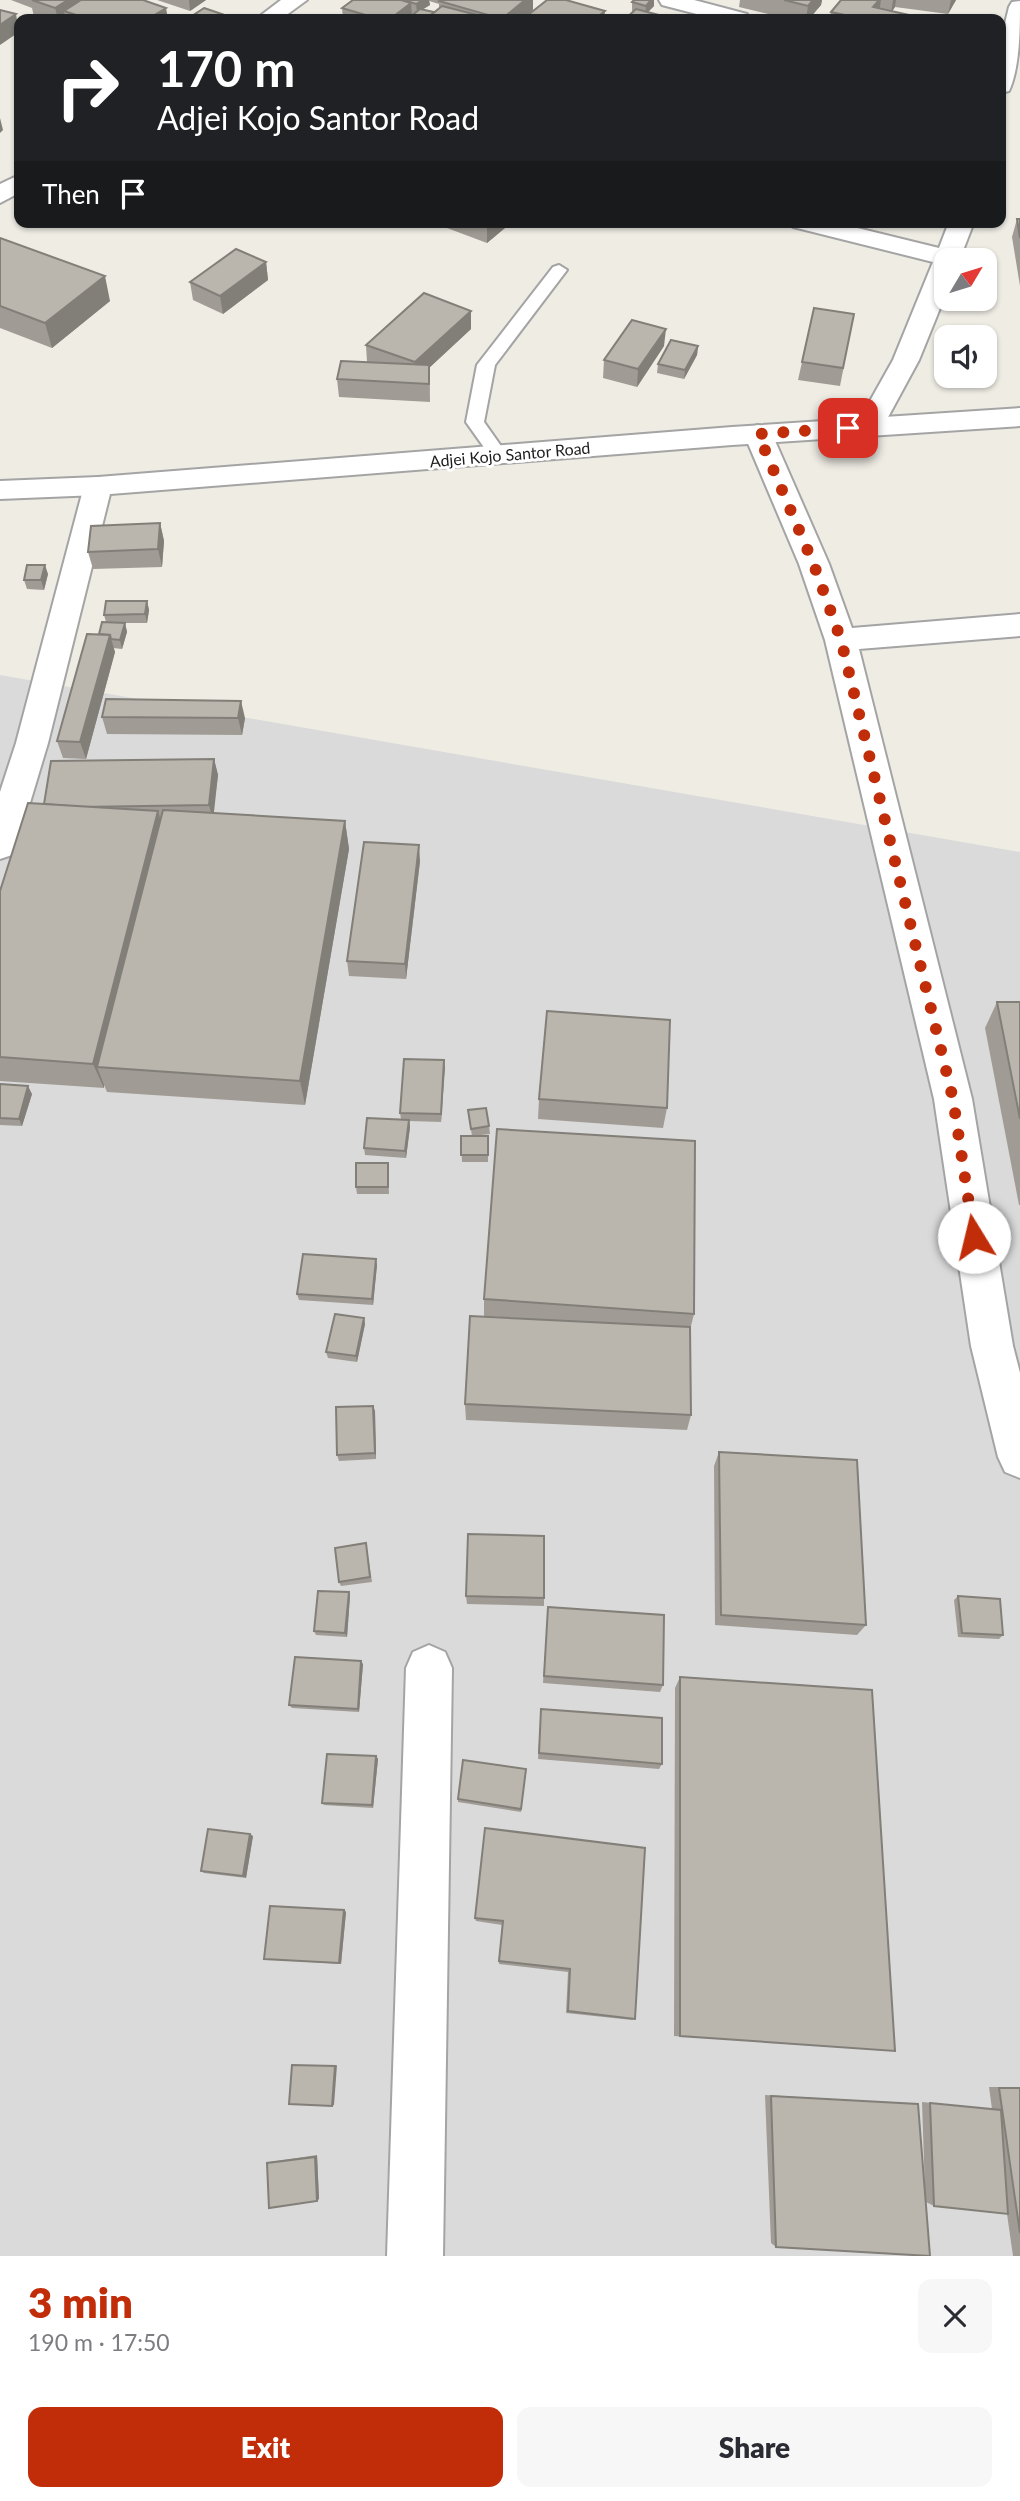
<!DOCTYPE html>
<meta charset="utf-8">
<style>
:root{--surface:#fff;--page:#f7f7f7;--text:#2b2b33;--muted:#7c7c81;--accent:#c12c09}
body{margin:0;font-family:Lato,sans-serif;background:var(--page);color:var(--text);height:100vh;display:flex;flex-direction:column;font-size:26px;white-space:nowrap}
*{box-sizing:border-box;margin:0}
p{font-size:23px;color:var(--muted)}
.icon{flex:none;width:38px;height:38px;fill:none;stroke:currentColor;stroke-width:2;stroke-linecap:round;stroke-linejoin:round}
.map{position:relative;height:2256px;overflow:hidden}
.side{display:flex;flex-direction:column;background:var(--surface);flex:1}
.side>*{flex:none}
.guide{position:absolute;left:14px;top:14px;width:992px;height:214px;border-radius:14px;box-shadow:0 2px 5px #0004;background:#202124;color:#fff;overflow:hidden}
.needle{width:46px;rotate:52deg}
.fabs{position:absolute;left:934px;top:248px;display:grid;gap:14px}
.fabs a{display:grid;place-items:center;width:63px;height:63px;border-radius:14px;background:var(--surface);box-shadow:0 2px 5px #0004;font-size:35px}
.pin{position:absolute;display:grid;place-items:center;width:60px;height:60px;color:#fff;margin:-30px;border-radius:14px;box-shadow:0 4px 10px #0006}
.me{position:absolute;width:77px;margin:-38px;rotate:351deg;stroke-linejoin:round;filter:drop-shadow(0 0 5px #0008)}
.turn{display:flex;align-items:center;gap:24px;height:147px;padding:0 28px;font-size:32px}
.turn .icon{width:91px;height:91px;stroke-width:2.5}
.turn b{display:block;font-size:49px;line-height:60px}
.then{display:flex;align-items:center;height:66px;padding:0 28px;background:#0003;gap:14px;font-size:26px}
.round{display:grid;place-items:center;flex:none;width:74px;height:74px;border-radius:14px;background:var(--page)}
.overview{display:flex;align-items:center;justify-content:space-between;height:119px;padding:0 28px}
h1{font-size:42px;font-weight:800;line-height:52px;color:var(--accent)}
.action{display:flex;gap:14px;margin-top:auto;padding:14px 28px}
.action a{flex:1;height:80px;border-radius:14px;background:var(--accent);color:#fff;font-size:28px;font-weight:800;line-height:80px;text-align:center}
.action a+a{background:var(--page);color:var(--text)}
.map>svg:first-child{display:block}
.residential{fill:#dbdada}
.lines{fill:none;stroke-linecap:round;stroke-linejoin:round}
.service-casing{stroke:#a4a4a4;stroke-width:4}
.minor-casing{stroke:#a4a4a4;stroke-width:4}
.tertiary-casing{stroke:#a4a4a4;stroke-width:4}
.service{fill:#fff;fill-rule:evenodd}
.minor{fill:#fff;fill-rule:evenodd}
.tertiary{fill:#fff;fill-rule:evenodd}
.wall{fill:#a09c95;fill-rule:evenodd}
.shaded-wall{fill:#827f79}
.building{fill:#bab5ad;stroke:#827f79;stroke-width:2}
.route{stroke:#c12c09;stroke-width:12;stroke-dasharray:0 21.6}
.labels{text-anchor:middle;dominant-baseline:central;stroke-width:6;stroke-linejoin:round;paint-order:stroke}
.far-street-label{font-size:16px;fill:#1d1d1d;stroke:#fff}
</style>
<div class="map">
<svg width="1020" height="2256" viewBox="0 0 1020 2256">
<rect width="100%" height="100%" fill="#eeece3"/>
<path class="residential" d="M0 675 1020 852V2256H0Z"/>
<g class="lines">
<g class="service-casing">
<path id="service" d="M559 265 567 270 495 365 484 422 508 456 499 462 493 460 466 422 477 365 553 267Z"/>
</g>
<g class="minor-casing">
<g id="minor">
<path d="M281 0H307L281 19H256Z"/>
<path d="M659 0H694L747 14 750 19H716L662 5Z"/>
<path d="M1020 1C1020 28 1020 67 1009 91L1001 93V40L1009 7 1012 2Z"/>
<path d="M19 175V193L0 203V184Z"/>
<path d="M790 222H833L939 248 949 222H974L959 261H947V291L919 360 880 432 870 435 860 432 856 426 893 360 933 262 793 227Z"/>
<path d="M758 425 768 428 772 434 829 564 852 628 1020 614V636L859 649 972 1099 1013 1346 1020 1373V1478L1005 1472 998 1457 971 1346 934 1099 825 640 799 564 744 434 748 428Z"/>
<path d="M98 477 108 479 112 486 48 743 17 846 12 855 0 859V792L16 743 84 486 88 479Z"/>
<path d="M429 1645 445 1652 452 1668 443 2256H387L406 1668 413 1652Z"/>
</g>
</g>
<g class="tertiary-casing">
<path id="tertiary" d="M1020 408V426L732 445 98 495 0 499V481L98 477 732 427Z"/>
</g>
<use href="#service" class="service"/>
<use href="#minor" class="minor"/>
<use href="#tertiary" class="tertiary"/>
</g>
<g class="wall">
<path d="M11 0H143L168 19H41L34 17 32 8Z"/>
<path d="M157 0H206L190 11Z"/>
<path d="M353 0H533V10L523 19H343L342 8ZM429 1 439 4V8L434 12 423 9 430 5Z"/>
<path d="M634 0H654V6L648 12 632 11V2Z"/>
<path d="M740 0H822L821 5 809 19H789L739 7Z"/>
<path d="M841 0H956L948 14 895 7 892 11 927 19H829L831 12Z"/>
<path d="M195 14H222L223 19H196Z"/>
<path d="M1017 219H1020V286L1012 237Z"/>
<path d="M431 222H512L487 243Z"/>
<path d="M0 238 110 301 52 348 0 328Z"/>
<path d="M266 262 268 280 223 314 193 300 190 282Z"/>
<path d="M854 314 840 386 798 380 802 362Z"/>
<path d="M471 329 429 368 430 402 339 397 337 379 367 362 366 345Z"/>
<path d="M664 346 637 387 603 378 604 360Z"/>
<path d="M698 346 697 355 684 379 657 373 658 364Z"/>
<path d="M160 523 164 541 162 567 93 569 88 552Z"/>
<path d="M48 574 44 590 27 589 24 580Z"/>
<path d="M147 601 149 610 147 623H125L127 632 122 649 113 648 115 652 86 759 63 758 57 741 99 634 106 622 104 615Z"/>
<path d="M102 717 245 718 242 735 107 734Z"/>
<path d="M214 759 218 775 213 813 345 821 349 849 305 1105 107 1092 104 1085V1088L0 1081V891L44 804Z"/>
<path d="M420 861 406 979 349 976 347 961Z"/>
<path d="M997 1002H1020V1205H1019L985 1028Z"/>
<path d="M444 1060 441 1122 409 1121 410 1127 406 1158 365 1155 364 1148 401 1119 400 1113Z"/>
<path d="M0 1084 32 1094 22 1126 0 1125Z"/>
<path d="M539 1099 667 1108 663 1128 538 1119Z"/>
<path d="M468 1110 489 1126 490 1134 472 1136Z"/>
<path d="M461 1136H488V1162H462Z"/>
<path d="M388 1163 389 1194H357L356 1187Z"/>
<path d="M377 1265 373 1305 299 1300 297 1294Z"/>
<path d="M484 1299 694 1314 690 1330 691 1415 687 1430 466 1420 465 1404 517 1318 484 1316Z"/>
<path d="M364 1318 365 1324 357 1362 328 1358 326 1352Z"/>
<path d="M375 1411 376 1459 339 1461 337 1455Z"/>
<path d="M719 1452 866 1625 857 1635 715 1625 714 1466Z"/>
<path d="M366 1543 372 1582 341 1586 339 1582Z"/>
<path d="M349 1592 350 1596 347 1637 316 1635 314 1631Z"/>
<path d="M466 1596 544 1598V1606L467 1604Z"/>
<path d="M958 1596 1003 1635 999 1639 958 1637 954 1600Z"/>
<path d="M548 1607 663 1685 660 1692 543 1683Z"/>
<path d="M363 1664 359 1712 292 1708 289 1705Z"/>
<path d="M680 1677 895 2051 674 2036 675 1688Z"/>
<path d="M541 1709 662 1764 659 1769 538 1759Z"/>
<path d="M376 1756 378 1759 373 1808 324 1805 322 1803Z"/>
<path d="M526 1769 521 1812 458 1802V1799Z"/>
<path d="M253 1836 246 1878 204 1873 201 1871Z"/>
<path d="M645 1848 635 2019 632 2020 566 2013 568 1972 499 1964 502 1925 476 1921 475 1918Z"/>
<path d="M344 1910 346 1912 341 1964 264 1959Z"/>
<path d="M989 2087H1020V2256H1013L1007 2214 934 2206 926 2202 776 2247 771 2243 765 2095 918 2104 925 2192 922 2102 992 2109Z"/>
<path d="M317 2155 319 2199 267 2163 270 2162Z"/>
</g>
<g class="shaded-wall">
<path d="M68 0H100L64 11 65 19H58L55 8Z"/>
<path d="M189 0H206L190 11Z"/>
<path d="M423 0H429L430 5 417 13 416 4Z"/>
<path d="M525 0H533V10L523 19H502Z"/>
<path d="M651 0H654V6L645 15 646 6Z"/>
<path d="M813 0H822L821 5 809 19H806L808 6Z"/>
<path d="M879 0H881L879 13 873 7Z"/>
<path d="M893 0H896L895 7 891 13Z"/>
<path d="M951 0H956L948 14Z"/>
<path d="M411 3 412 17H410L411 19H390Z"/>
<path d="M166 8 168 19H148Z"/>
<path d="M605 11 604 19H595Z"/>
<path d="M16 14 19 32 0 45V25Z"/>
<path d="M0 118 3 130 0 133Z"/>
<path d="M491 222H512L487 243V226Z"/>
<path d="M266 262 268 280 223 314 220 296Z"/>
<path d="M105 276 110 301 52 348 45 323Z"/>
<path d="M471 311V329L429 368 430 402 429 384 416 380 415 362Z"/>
<path d="M666 329 664 346 637 387 638 369Z"/>
<path d="M698 346 697 355 684 379 685 370Z"/>
<path d="M160 523 164 541 162 567 158 549Z"/>
<path d="M45 565 48 574 44 590 41 580Z"/>
<path d="M147 601 149 610 147 623 145 614Z"/>
<path d="M125 623 127 632 122 649 120 640Z"/>
<path d="M110 635 115 652 86 759 80 742Z"/>
<path d="M241 701 245 718 242 735 238 718Z"/>
<path d="M214 759 218 775 213 821 209 805Z"/>
<path d="M158 811 166 839 97 1067 104 1085V1088L93 1064Z"/>
<path d="M345 821 349 849 305 1105 300 1081Z"/>
<path d="M419 845 420 861 406 979 405 964Z"/>
<path d="M444 1060 445 1068 441 1122V1114Z"/>
<path d="M28 1086 32 1094 22 1126 19 1119Z"/>
<path d="M409 1120 410 1127 406 1158 405 1151Z"/>
<path d="M376 1259 377 1265 373 1305 372 1299Z"/>
<path d="M364 1318 365 1324 357 1362 356 1356Z"/>
<path d="M373 1406 375 1411 376 1459 375 1453Z"/>
<path d="M349 1592 350 1596 347 1637 345 1633Z"/>
<path d="M361 1661 363 1664 359 1712 358 1709Z"/>
<path d="M376 1756 378 1759 373 1808 372 1805Z"/>
<path d="M250 1834 253 1836 246 1878 243 1876Z"/>
<path d="M344 1910 346 1912 341 1964 339 1963Z"/>
<path d="M337 2065 334 2105 332 2106 335 2066Z"/>
<path d="M317 2155 319 2199 317 2201 315 2157Z"/>
</g>
<g class="building">
<path d="M32 0H68L55 8Z"/>
<path d="M81 0H143L166 8 148 19H143L134 16 130 19H88L64 11Z"/>
<path d="M353 0H401L411 3 390 19H379L342 8Z"/>
<path d="M404 0H423L416 4Z"/>
<path d="M440 0H525L502 19 439 1Z"/>
<path d="M547 0H566L605 11 595 19H523Z"/>
<path d="M634 0H651L646 6 632 2Z"/>
<path d="M784 0H813L808 6Z"/>
<path d="M841 0H879L873 7 927 19H863L831 12Z"/>
<path d="M442 6 493 19H426Z"/>
<path d="M204 8 222 14 215 19H210L195 14Z"/>
<path d="M420 9 434 12 426 19H419L410 17Z"/>
<path d="M636 9 674 19H625Z"/>
<path d="M0 10 16 14 0 25Z"/>
<path d="M1017 219H1020V238Z"/>
<path d="M478 222H491L487 226Z"/>
<path d="M0 238 105 276 45 323 0 306Z"/>
<path d="M236 249 266 262 220 296 190 282Z"/>
<path d="M424 293 471 311 415 362 366 345Z"/>
<path d="M814 308 854 314 843 368 802 362Z"/>
<path d="M632 320 666 329 638 369 604 360Z"/>
<path d="M671 340 698 346 685 370 658 364Z"/>
<path d="M341 361 429 365V384L337 379Z"/>
<path d="M160 523 158 549 88 552 91 526Z"/>
<path d="M27 565H45L41 580H24Z"/>
<path d="M106 601H147L145 614 104 615Z"/>
<path d="M102 622 125 623 120 640 111 639 110 635 99 634Z"/>
<path d="M87 634 110 635 80 742 57 741Z"/>
<path d="M106 699 241 701 238 718 102 717Z"/>
<path d="M214 759 209 805 81 807 44 804 51 761Z"/>
<path d="M28 803 158 811 93 1064 0 1057V891Z"/>
<path d="M163 810 345 821 300 1081 97 1067Z"/>
<path d="M364 842 419 845 405 964 347 961Z"/>
<path d="M997 1002H1020V1119Z"/>
<path d="M547 1011 670 1020 667 1108 539 1099Z"/>
<path d="M404 1059 444 1060 441 1114 400 1113Z"/>
<path d="M0 1084 28 1086 19 1119 0 1118Z"/>
<path d="M486 1108 489 1126 471 1129 468 1110Z"/>
<path d="M367 1118 409 1120 405 1151 364 1148Z"/>
<path d="M497 1129 695 1141 694 1314 484 1299Z"/>
<rect x="461" y="1136" width="27" height="19"/>
<rect x="356" y="1163" width="32" height="24"/>
<path d="M303 1254 376 1259 372 1299 297 1294Z"/>
<path d="M335 1314 364 1318 356 1356 326 1352Z"/>
<path d="M470 1316 690 1327 691 1415 465 1404Z"/>
<path d="M373 1406 375 1453 337 1455 336 1407Z"/>
<path d="M719 1452 857 1460 866 1625 721 1615Z"/>
<path d="M468 1534 544 1536V1598L466 1596Z"/>
<path d="M366 1543 370 1577 339 1582 335 1548Z"/>
<path d="M318 1591 349 1592 345 1633 314 1631Z"/>
<path d="M958 1596 1000 1599 1003 1635 962 1633Z"/>
<path d="M548 1607 664 1615 663 1685 544 1676Z"/>
<path d="M295 1657 361 1661 358 1709 289 1705Z"/>
<path d="M680 1677 872 1690 895 2051 680 2036Z"/>
<path d="M541 1709 662 1718V1764L539 1753Z"/>
<path d="M327 1754 376 1756 372 1805 322 1803Z"/>
<path d="M463 1760 526 1769 521 1809 458 1799Z"/>
<path d="M485 1828 645 1848 635 2019 568 2011 570 1969 499 1961 503 1921 475 1918Z"/>
<path d="M208 1829 250 1834 243 1876 201 1871Z"/>
<path d="M270 1906 344 1910 339 1963 264 1959Z"/>
<path d="M292 2065 335 2066 332 2106 289 2104Z"/>
<path d="M999 2088H1020V2233Z"/>
<path d="M771 2096 918 2104 930 2256 776 2247Z"/>
<path d="M930 2103 1001 2110 1008 2214 934 2206Z"/>
<path d="M315 2157 317 2201 269 2208 267 2163Z"/>
</g>
<g class="lines">
<path class="route" d="M848 428 758 434 814 565 841 640 953 1099 974 1237"/>
</g>
<g class="labels">
<g class="far-street-label">
<text transform="translate(510 454) rotate(-5)">Adjei Kojo Santor Road</text>
</g>
</g>
</svg>
<div class="fabs">
<a><svg class="needle" viewBox="-14 -14 28 28"><path d="M0-13l5 13h-10z" fill="#e53935"/><path d="M0 13l5-13h-10z" fill="#7c7c81"/></svg></a>
<a><svg class="icon" aria-label="sound" viewBox="0 0 24 24"><path d="M4 9h4l5-4v14l-5-4H4zM17 9q2 3 0 6"/></svg></a>
</div>
<div class="pin" style="left:848px;top:428px;background:#d93025"><svg class="icon" aria-label="arrive" viewBox="0 0 24 24"><path d="M6 21V4h12l-3 4 3 4H6"/></svg></div>
<svg class="me" style="left:974px;top:1237px" viewBox="-20 -20 40 40"><circle r="19" fill="#fff"/><path d="M0-13L10 11 0 6-10 11z" fill="#c12c09"/></svg>
<div class="guide">
<div class="turn"><svg class="icon" aria-label="right" viewBox="0 0 24 24"><path d="M7 20v-9h11M14 6l5 5-5 5"/></svg><div><b>170 m</b>Adjei Kojo Santor Road</div></div>
<div class="then">Then<svg class="icon" aria-label="arrive" viewBox="0 0 24 24"><path d="M6 21V4h12l-3 4 3 4H6"/></svg></div>
</div>
</div>
<section class="side">
<div class="overview"><div><h1>3 min</h1><p>190 m · 17:50</p></div><a class="round"><svg class="icon" aria-label="close" viewBox="0 0 24 24"><path d="M6 6l12 12M18 6L6 18"/></svg></a></div>
<div class="action"><a>Exit</a><a>Share</a></div>
</section>
